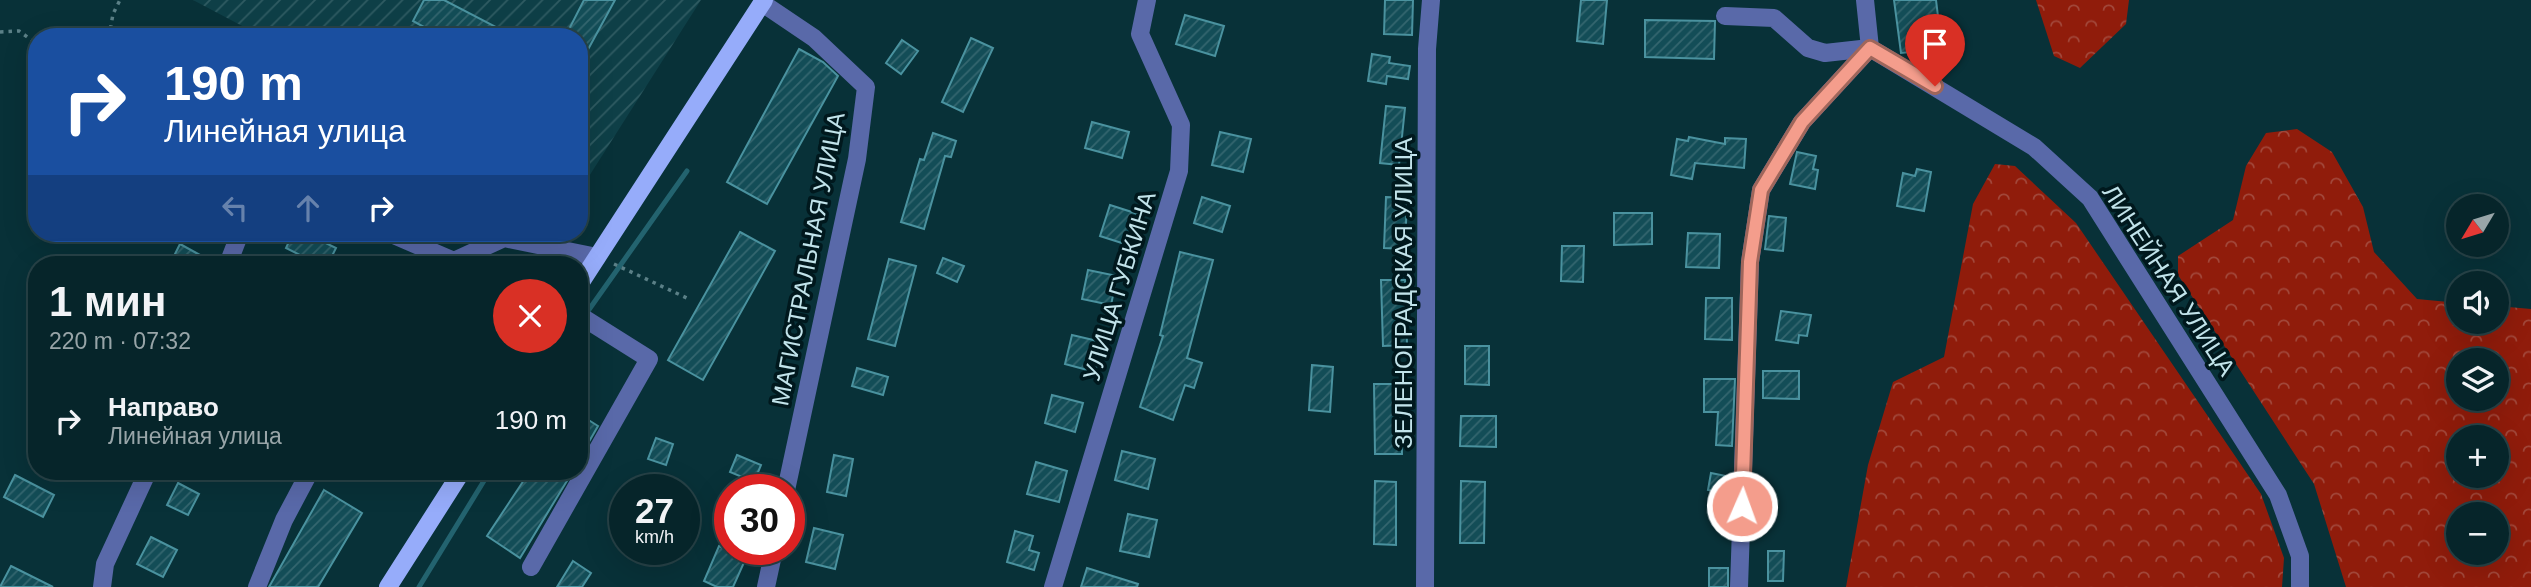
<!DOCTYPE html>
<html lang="ru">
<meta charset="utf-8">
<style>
:root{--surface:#06252a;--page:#143136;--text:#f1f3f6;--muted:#98a5a8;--line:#274247}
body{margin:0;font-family:Arial,sans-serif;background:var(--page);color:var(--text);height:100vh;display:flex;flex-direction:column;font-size:26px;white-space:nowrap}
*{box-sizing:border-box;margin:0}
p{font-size:23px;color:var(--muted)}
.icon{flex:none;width:38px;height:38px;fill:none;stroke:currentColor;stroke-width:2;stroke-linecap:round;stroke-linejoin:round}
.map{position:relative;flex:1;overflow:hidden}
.side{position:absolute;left:28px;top:256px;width:560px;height:224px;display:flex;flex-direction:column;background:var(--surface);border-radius:28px;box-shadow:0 7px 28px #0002,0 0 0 2px var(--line)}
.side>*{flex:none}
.hud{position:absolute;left:28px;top:28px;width:560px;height:214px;border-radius:28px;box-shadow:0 7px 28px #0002,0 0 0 2px var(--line);background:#1a4fa0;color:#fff;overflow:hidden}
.needle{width:46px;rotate:232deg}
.buttons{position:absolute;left:2446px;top:194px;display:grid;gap:14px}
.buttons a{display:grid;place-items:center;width:63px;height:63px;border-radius:50%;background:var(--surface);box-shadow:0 7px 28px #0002,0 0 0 2px var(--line);font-size:35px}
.speed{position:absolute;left:609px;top:474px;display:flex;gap:14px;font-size:35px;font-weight:700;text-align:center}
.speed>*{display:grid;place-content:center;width:91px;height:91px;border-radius:50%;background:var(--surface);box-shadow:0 7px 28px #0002,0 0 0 2px var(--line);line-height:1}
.speed small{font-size:18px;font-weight:400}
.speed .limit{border:10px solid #d22;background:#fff;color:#111}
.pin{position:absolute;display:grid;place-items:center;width:60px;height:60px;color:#fff;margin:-72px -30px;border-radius:50% 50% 50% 0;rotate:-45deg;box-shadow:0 0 7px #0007}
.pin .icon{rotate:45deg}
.me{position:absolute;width:77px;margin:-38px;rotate:2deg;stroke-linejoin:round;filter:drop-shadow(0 0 5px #0008)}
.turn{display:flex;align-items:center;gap:24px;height:147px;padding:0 21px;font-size:32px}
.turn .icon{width:91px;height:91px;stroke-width:2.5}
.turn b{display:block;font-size:49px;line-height:60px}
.lanes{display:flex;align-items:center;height:66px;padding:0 21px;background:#0003;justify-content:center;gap:35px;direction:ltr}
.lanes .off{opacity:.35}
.round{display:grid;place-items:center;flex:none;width:74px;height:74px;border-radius:37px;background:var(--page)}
.headline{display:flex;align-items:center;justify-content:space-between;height:119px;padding:0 21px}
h1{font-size:42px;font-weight:700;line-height:52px}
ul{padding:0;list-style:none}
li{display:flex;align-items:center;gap:21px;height:91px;padding:0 21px}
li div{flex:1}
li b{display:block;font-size:26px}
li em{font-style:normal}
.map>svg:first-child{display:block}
.industrial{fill:url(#industrial-furrows)}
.forest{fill:url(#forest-crowns);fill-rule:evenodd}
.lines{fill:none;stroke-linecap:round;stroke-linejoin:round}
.stream{stroke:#23636f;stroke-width:5}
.building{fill:url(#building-hatch);stroke:#4a929f;stroke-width:2}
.path{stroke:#5b8087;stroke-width:3.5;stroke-dasharray:3.5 5;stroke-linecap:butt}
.minor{stroke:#5969a9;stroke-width:18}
.major{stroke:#96acfa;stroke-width:18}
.route-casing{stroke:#9f665b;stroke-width:18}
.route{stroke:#f49d8c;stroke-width:12}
.labels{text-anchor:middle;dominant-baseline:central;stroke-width:7;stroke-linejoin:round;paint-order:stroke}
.street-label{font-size:24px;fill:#c1e3ea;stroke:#00181d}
</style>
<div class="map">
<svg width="2531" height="587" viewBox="0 0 2531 587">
<defs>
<pattern id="industrial-furrows" width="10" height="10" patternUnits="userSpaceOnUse" patternTransform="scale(1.75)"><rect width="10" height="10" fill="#0e3f47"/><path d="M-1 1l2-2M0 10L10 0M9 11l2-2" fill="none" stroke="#2f5b62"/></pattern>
<pattern id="forest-crowns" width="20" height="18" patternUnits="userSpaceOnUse" patternTransform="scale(1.75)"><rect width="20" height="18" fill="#901c0b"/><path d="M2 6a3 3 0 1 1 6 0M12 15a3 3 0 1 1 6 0" fill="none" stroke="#a2483b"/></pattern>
<pattern id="building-hatch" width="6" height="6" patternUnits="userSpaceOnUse" patternTransform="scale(1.75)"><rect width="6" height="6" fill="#134d57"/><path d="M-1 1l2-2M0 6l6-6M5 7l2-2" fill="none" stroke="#34666f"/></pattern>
</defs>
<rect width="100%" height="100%" fill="#083138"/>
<path class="industrial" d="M193 0H701L579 192V37H263Z"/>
<g class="forest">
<path d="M2036 0H2129L2126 24 2080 68 2054 56Z"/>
<path d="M2297 129 2332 152 2363 207 2374 252 2417 299 2459 303V322H2497V306L2531 309V587H2346L2314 484 2178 275V256L2233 220 2246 166 2266 133ZM2459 360H2497V399H2459ZM2459 438H2497V476H2459ZM2459 514H2497V553H2459Z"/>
<path d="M1995 164 2015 166 2076 223 2261 494 2284 558 2282 587H1846L1868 465 1893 382 1944 357 1973 204Z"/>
</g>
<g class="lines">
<g class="stream">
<path d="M588 311 687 171"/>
<path d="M419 587 490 471"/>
</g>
</g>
<g class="building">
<path d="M424 0H444L515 37H442L413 21Z"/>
<path d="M584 0H615L579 66V37H565Z"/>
<path d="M1385 0H1413L1412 35 1384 34Z"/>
<path d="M1581 0H1607L1603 44 1577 41Z"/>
<path d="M1894 0H1936L1942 49 1901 53Z"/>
<path d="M1185 15 1224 26 1215 56 1176 44Z"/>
<path d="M1645 20 1715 21 1714 59 1645 57Z"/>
<path d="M971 38 993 48 963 112 942 102Z"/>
<path d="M902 40 918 51 901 74 886 63Z"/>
<path d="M799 49 823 62 838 76 767 204 727 182Z"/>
<path d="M1372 54 1390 57 1389 63 1410 66 1408 79 1387 76 1386 84 1368 81Z"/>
<path d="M1386 106 1405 108 1399 165 1380 163Z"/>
<path d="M1092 122 1129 132 1122 158 1085 148Z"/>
<path d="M1220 132 1251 139 1243 172 1212 165Z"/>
<path d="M933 133 956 141 951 157 945 156 924 229 901 222 920 159 924 160Z"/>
<path d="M1689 137 1725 144V138L1746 139 1744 168 1695 163 1692 179 1671 175 1677 139 1688 141Z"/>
<path d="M1797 152 1816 156 1813 169 1818 170 1815 189 1790 184Z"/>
<path d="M1917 169 1931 172 1924 211 1897 206 1903 173 1915 176Z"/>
<path d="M1202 197 1230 206 1222 232 1194 223Z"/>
<path d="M1386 197 1407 198 1405 249 1384 248Z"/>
<path d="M1110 205 1138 214 1128 245 1100 236Z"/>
<path d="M1614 213H1652V244L1614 245Z"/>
<path d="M1769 216 1786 218 1783 251 1765 249Z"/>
<path d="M740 232 775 251 703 380 668 360Z"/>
<path d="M293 233H305L336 248 328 264H318L286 248Z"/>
<path d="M1688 233 1720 234 1719 268 1686 267Z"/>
<path d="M180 244 200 255 195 264H170Z"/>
<path d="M1562 246H1584L1583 282 1561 281Z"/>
<path d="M1180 252 1213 260 1187 358 1202 363 1194 388 1185 385 1173 420 1140 407 1163 336 1160 335Z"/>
<path d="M943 258 964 266 957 282 937 273Z"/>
<path d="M889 259 916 266 895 346 868 339Z"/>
<path d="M1088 270 1117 276 1111 305 1082 299Z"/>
<path d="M1381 280H1405L1407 345 1383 346Z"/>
<path d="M1706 298H1732V340L1705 339Z"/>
<path d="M1781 311 1811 315 1807 336 1799 335 1798 343 1776 340Z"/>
<path d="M1072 335 1102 342 1095 372 1065 364Z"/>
<path d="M1465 346H1489V385L1465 384Z"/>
<path d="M1312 365 1333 367 1330 412 1309 410Z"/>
<path d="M857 368 888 377 883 395 852 386Z"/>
<path d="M1763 371H1799V399L1763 398Z"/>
<path d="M1704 379H1735L1732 446 1716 445 1718 412H1704Z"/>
<path d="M1374 384H1401L1402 454H1375Z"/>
<path d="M1052 395 1083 403 1075 432 1045 423Z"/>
<path d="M579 414 598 426 579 459Z"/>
<path d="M1461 416H1496V447L1460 446Z"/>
<path d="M656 438 673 444 666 465 648 459Z"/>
<path d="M1122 451 1155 459 1148 489 1115 480Z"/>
<path d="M737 455 761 465 754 482 730 472Z"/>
<path d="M834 455 853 459 846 496 827 492Z"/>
<path d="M1036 462 1067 471 1059 502 1027 494Z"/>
<path d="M530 471H573L520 558 487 536Z"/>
<path d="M1711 473 1731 477V494L1708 490Z"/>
<path d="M15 475 54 495 43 517 4 497Z"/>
<path d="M1375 481 1396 482V545L1374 544Z"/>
<path d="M1461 481 1485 482 1484 543H1460Z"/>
<path d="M178 483 199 494 188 515 167 505Z"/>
<path d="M324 490 362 513 318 587H269Z"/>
<path d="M1128 514 1157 520 1149 557 1120 551Z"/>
<path d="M814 528 843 535 835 569 806 562Z"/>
<path d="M1015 531 1033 536 1029 550 1039 553 1034 570 1007 562Z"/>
<path d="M151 537 177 550 163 577 137 564Z"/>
<path d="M719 546 746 558 733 587H717L704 581Z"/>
<path d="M1768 551H1784L1783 581H1768Z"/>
<path d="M573 561 591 573 582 587H557Z"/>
<path d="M11 566 53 587H0Z"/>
<path d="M1087 568 1138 584 1137 587H1081Z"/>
<rect x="1709" y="568" width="19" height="19"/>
</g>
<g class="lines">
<g class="path">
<path d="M0 32 19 31 37 44"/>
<path d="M109 37 113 14 120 0"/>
<path d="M614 264 689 299"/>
</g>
<g class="minor">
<path d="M1865 0 1870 48 2034 147 2090 198 2278 495 2300 556V587"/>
<path d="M762 3 814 38 866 87 857 159 786 490"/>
<path d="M1725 16 1774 18 1808 48 1825 53 1870 48"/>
<path d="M389 233 454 261 504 238 597 257"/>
<path d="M228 264 240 233"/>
<path d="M531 567 649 359 579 315"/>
<path d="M102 587 105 564 148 471"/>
<path d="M257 587 284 520 310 471"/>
<path d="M766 587 774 550"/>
<path d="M1053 587 1179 171 1181 125 1140 34 1147 0"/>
<path d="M1425 587 1427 49 1431 0"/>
<path d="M1739 587 1750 262 1761 190 1802 122 1870 48"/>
</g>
<g class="major">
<path d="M579 285 764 0"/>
<path d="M388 587 462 471"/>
</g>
</g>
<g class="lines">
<g class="route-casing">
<path id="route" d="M1742 506 1750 262 1761 190 1802 122 1870 48 1935 86"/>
</g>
<use href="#route" class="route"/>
</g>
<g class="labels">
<g class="street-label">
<text transform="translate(808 259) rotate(-79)">МАГИСТРАЛЬНАЯ УЛИЦА</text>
<text transform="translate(2169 280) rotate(57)">ЛИНЕЙНАЯ УЛИЦА</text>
<text transform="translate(1119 286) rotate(-73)">УЛИЦА ГУБКИНА</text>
<text transform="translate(1403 293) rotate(-90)">ЗЕЛЕНОГРАДСКАЯ УЛИЦА</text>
</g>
</g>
</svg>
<div class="buttons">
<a><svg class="needle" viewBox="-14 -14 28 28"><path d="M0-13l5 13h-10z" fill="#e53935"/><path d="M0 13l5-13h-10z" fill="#98a5a8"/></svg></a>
<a><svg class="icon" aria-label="sound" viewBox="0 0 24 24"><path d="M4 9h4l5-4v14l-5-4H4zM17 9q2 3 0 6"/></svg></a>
<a><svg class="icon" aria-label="layers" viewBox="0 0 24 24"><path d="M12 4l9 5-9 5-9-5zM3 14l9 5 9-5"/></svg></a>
<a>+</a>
<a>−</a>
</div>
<div class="speed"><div>27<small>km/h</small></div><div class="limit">30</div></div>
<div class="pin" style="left:1935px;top:86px;background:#d93025"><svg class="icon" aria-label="arrive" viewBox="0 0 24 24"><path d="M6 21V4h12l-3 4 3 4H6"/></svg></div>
<svg class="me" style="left:1742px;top:506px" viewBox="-20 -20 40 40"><circle r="17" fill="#f49d8c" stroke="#fff" stroke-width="3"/><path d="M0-11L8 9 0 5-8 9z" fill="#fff"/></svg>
<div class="hud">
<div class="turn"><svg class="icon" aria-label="right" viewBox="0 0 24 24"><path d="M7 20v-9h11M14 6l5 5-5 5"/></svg><div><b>190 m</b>Линейная улица</div></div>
<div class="lanes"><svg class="icon off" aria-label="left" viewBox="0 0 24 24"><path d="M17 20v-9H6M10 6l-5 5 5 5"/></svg><svg class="icon off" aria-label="ahead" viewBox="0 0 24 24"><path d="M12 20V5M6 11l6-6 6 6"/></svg><svg class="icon" aria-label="right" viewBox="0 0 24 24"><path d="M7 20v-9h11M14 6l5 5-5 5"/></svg></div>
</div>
<section class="side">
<div class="headline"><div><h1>1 мин</h1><p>220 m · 07:32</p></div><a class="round" style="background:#d93025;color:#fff"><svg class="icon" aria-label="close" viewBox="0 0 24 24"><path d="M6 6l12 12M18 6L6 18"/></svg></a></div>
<ul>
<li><svg class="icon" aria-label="right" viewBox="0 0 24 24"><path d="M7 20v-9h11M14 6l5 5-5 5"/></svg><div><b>Направо</b><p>Линейная улица</p></div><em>190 m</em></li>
</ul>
</section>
</div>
